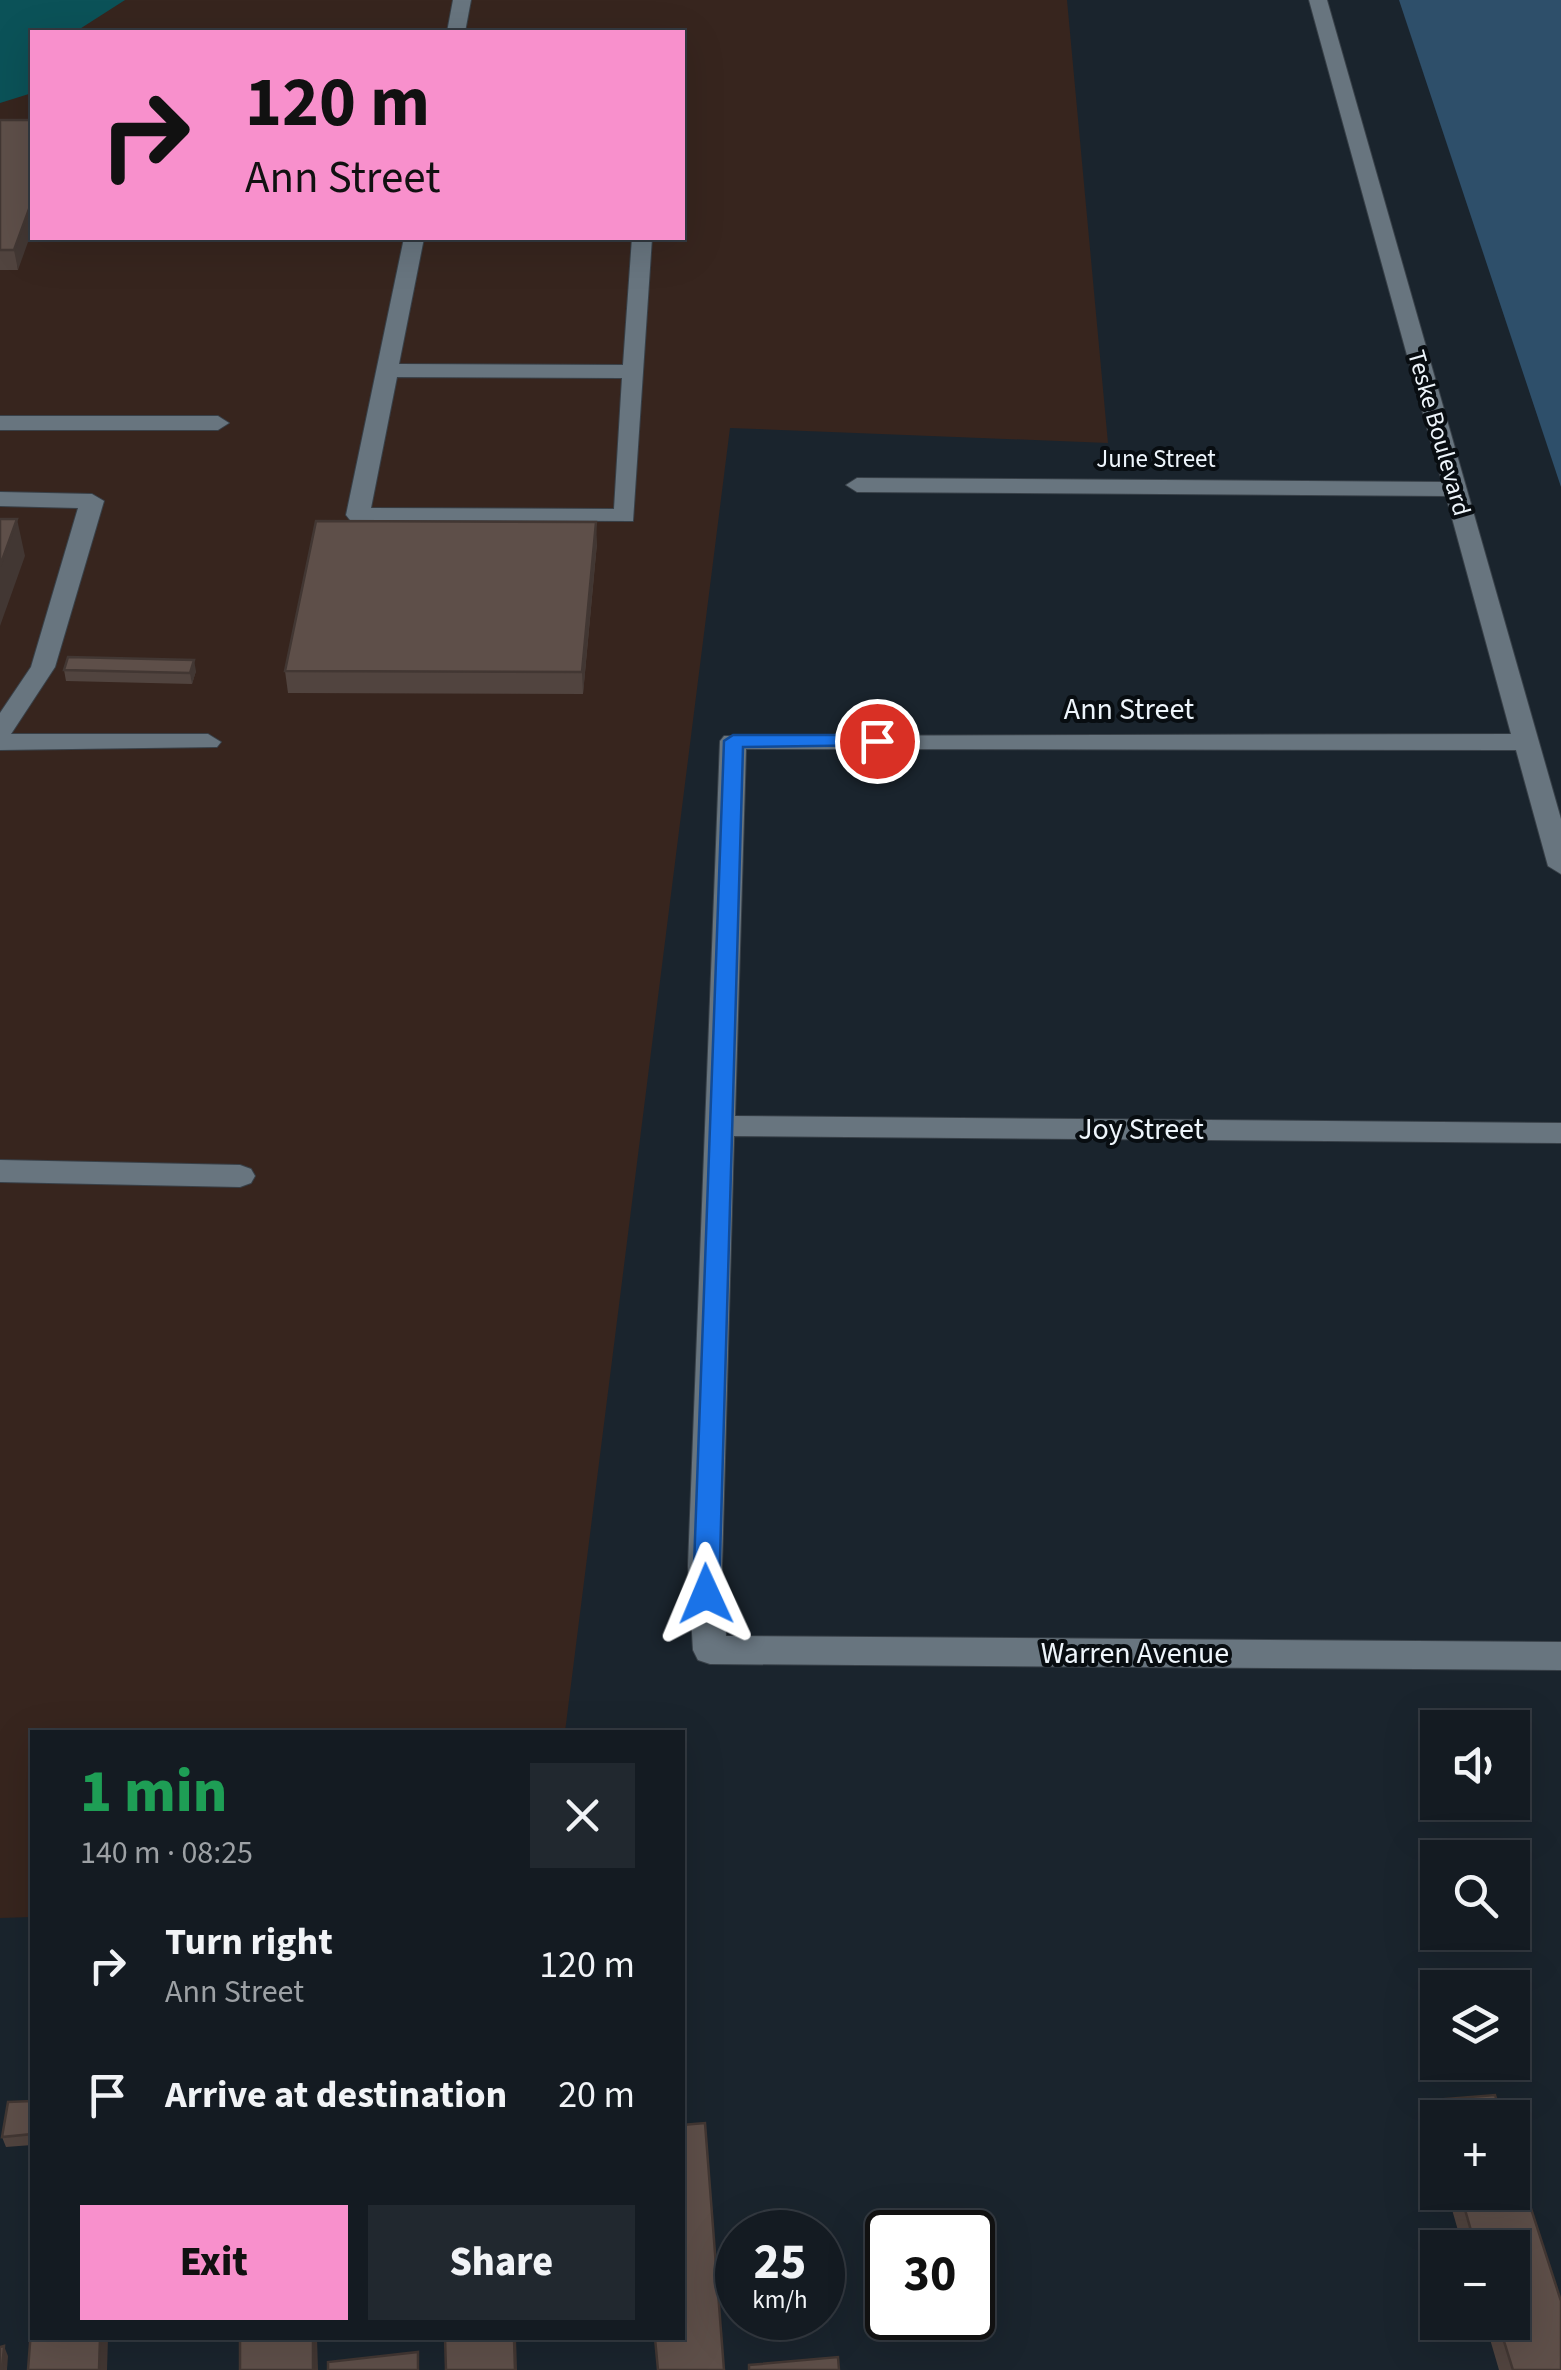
<!DOCTYPE html>
<meta charset="utf-8">
<style>
:root{--surface:#141b22;--page:#21282f;--text:#f1f3f6;--muted:#9da1a5;--line:#333940;--accent:#f890cc}
body{margin:0;font-family:"Source Sans 3",sans-serif;background:var(--page);color:var(--text);height:100vh;display:flex;flex-direction:column;font-size:38px;white-space:nowrap}
*{box-sizing:border-box;margin:0}
p{font-size:32px;color:var(--muted)}
.icon{flex:none;width:55px;height:55px;fill:none;stroke:currentColor;stroke-width:2;stroke-linecap:round;stroke-linejoin:round}
.map{position:relative;flex:1;overflow:hidden}
.side{position:absolute;left:30px;top:1730px;width:655px;height:610px;display:flex;flex-direction:column;background:var(--surface);border-radius:0px;box-shadow:0 10px 40px #0002,0 0 0 2px var(--line)}
.side>*{flex:none}
.banner{position:absolute;left:30px;top:30px;width:655px;height:210px;border-radius:0px;box-shadow:0 10px 40px #0002,0 0 0 2px var(--line);background:#f890cc;color:#111;overflow:hidden}
.tools{position:absolute;left:1420px;top:1710px;display:grid;gap:20px}
.tools a{display:grid;place-items:center;width:110px;height:110px;border-radius:0px;background:var(--surface);box-shadow:0 10px 40px #0002,0 0 0 2px var(--line);font-size:50px}
.speed{position:absolute;left:715px;top:2210px;display:flex;gap:20px;font-size:50px;font-weight:700;text-align:center}
.speed>*{display:grid;place-content:center;width:130px;height:130px;border-radius:50%;background:var(--surface);box-shadow:0 10px 40px #0002,0 0 0 2px var(--line);line-height:1}
.speed small{font-size:25px;font-weight:400}
.speed .limit{border:5px solid #111;border-radius:15px;background:#fff;color:#111}
.pin{position:absolute;display:grid;place-items:center;width:85px;height:85px;color:#fff;margin:-42px;border:5px solid #fff;border-radius:50%;box-shadow:0 2px 10px #0007}
.me{position:absolute;width:110px;margin:-55px;rotate:359deg;stroke-linejoin:round;filter:drop-shadow(0 0 8px #0008)}
.turn{display:flex;align-items:center;gap:35px;height:210px;padding:0 50px;font-size:45px}
.turn .icon{width:130px;height:130px;stroke-width:2.5}
.turn b{display:block;font-size:70px;line-height:85px}
.round{display:grid;place-items:center;flex:none;width:105px;height:105px;border-radius:0px;background:var(--page)}
.headline{display:flex;align-items:center;justify-content:space-between;height:170px;padding:0 50px}
h1{font-size:60px;font-weight:800;line-height:75px;color:#1e9e55}
.button{display:flex;gap:20px;margin-top:auto;padding:20px 50px}
.button a{flex:1;height:115px;border-radius:0px;background:var(--accent);color:#111;font-size:40px;font-weight:800;line-height:115px;text-align:center}
.button a+a{background:var(--page);color:var(--text)}
ul{padding:0;list-style:none}
li{display:flex;align-items:center;gap:30px;height:130px;padding:0 50px}
li div{flex:1}
li b{display:block;font-size:38px}
li em{font-style:normal}
.map>svg:first-child{display:block}
.industrial{fill:#37251e;fill-rule:evenodd}
.green{fill:#2e4f6a}
.water{fill:#0b5258}
.lines{fill:none;stroke-linecap:round;stroke-linejoin:round}
.minor-casing{stroke:#384048;stroke-width:2}
.minor{fill:#68757f;fill-rule:evenodd}
.wall{fill:#51443f}
.shaded-wall{fill:#423733}
.building{fill:#5e4f49;stroke:#423733;stroke-width:2.5}
.route{fill:#1a73e8;stroke:#114b97;stroke-width:2.5}
.labels{text-anchor:middle;dominant-baseline:central;stroke-width:8;stroke-linejoin:round;paint-order:stroke}
.far-street-label{font-size:25px;fill:#eef5fb;stroke:#080d11}
.street-label{font-size:30px;fill:#eef5fb;stroke:#080d11}
</style>
<div class="map">
<svg width="1561" height="2370" viewBox="0 0 1561 2370">
<rect width="100%" height="100%" fill="#1a242d"/>
<path class="industrial" d="M0 0H1067L1108 443 730 428 565 1732H32V1917L0 1918ZM32 32H682V238H32Z"/>
<path class="green" d="M1399 0H1561V487Z"/>
<path class="water" d="M0 0H125L75 32H32V93L0 103Z"/>
<g class="lines">
<g class="minor-casing">
<g id="minor">
<path d="M453 0H471L465 32H447Z"/>
<path d="M1309 0H1327L1561 819V874L1548 866 1516 750 746 749 735 1116 1561 1123V1143L734 1136 722 1566 726 1636 1561 1642V1670L710 1664 698 1660 693 1650 688 1566 720 741 724 736 1511 734 1446 496 857 492 846 485 857 478 1442 482Z"/>
<path d="M404 238H424L399 364 623 365 632 238H652L633 521 350 520 346 515ZM397 377 622 378 614 509 371 508Z"/>
<path d="M0 416H218L229 423 218 430H0Z"/>
<path d="M0 492 92 494 104 501 55 667 11 734H208L221 742 217 747 0 750V713L31 667 78 508 0 506Z"/>
<path d="M0 1160 240 1165 251 1169 255 1176 251 1183 240 1187 0 1182Z"/>
</g>
</g>
<use href="#minor" class="minor"/>
</g>
<g class="wall">
<path d="M0 120 18 270H0Z"/>
<path d="M597 543 583 694 288 693 285 671Z"/>
<path d="M64 670 196 671 192 684 66 681Z"/>
<path d="M1432 2100 1438 2118V2161L1426 2121Z"/>
<path d="M32 2101V2145L6 2147 2 2137Z"/>
<path d="M1447 2192H1512L1561 2370H1499L1485 2322H1512V2248H1463Z"/>
</g>
<g class="shaded-wall">
<path d="M32 201V231L18 270 14 250Z"/>
<path d="M17 519 25 556 0 626V566Z"/>
<path d="M596 522 597 543 583 694 582 672Z"/>
<path d="M194 660 196 671 192 684 190 673Z"/>
<path d="M100 2338H108L107 2370H99Z"/>
<path d="M313 2338H317L318 2370H313Z"/>
<path d="M514 2338H516L517 2370H515Z"/>
<path d="M4 2346 8 2356 7 2370H2Z"/>
</g>
<g class="building">
<path d="M0 120H32V201L14 250H0Z"/>
<path d="M0 519H17L0 566Z"/>
<path d="M316 521 596 522 582 672 285 671Z"/>
<path d="M68 657 194 660 190 673 64 670Z"/>
<path d="M1495 2095 1502 2118H1438L1432 2100Z"/>
<path d="M32 2101V2134L2 2137 8 2102Z"/>
<path d="M705 2123 724 2370H658L655 2338H682V2125Z"/>
<path d="M1512 2150 1561 2301V2370H1513L1498 2322H1512V2248H1476L1460 2192H1512Z"/>
<path d="M32 2317V2338H100L99 2370H28Z"/>
<rect x="240" y="2338" width="73" height="32"/>
<path d="M445 2338H514L515 2370H446Z"/>
<path d="M4 2346 2 2370H0V2347Z"/>
<path d="M418 2352V2370H328V2362Z"/>
<path d="M838 2357 839 2370H749V2365Z"/>
</g>
<path class="route" d="M877 735 886 741 884 745 743 747 719 1594 706 1605 693 1594 724 741 733 735Z"/>
<g class="labels">
<g class="far-street-label">
<text transform="translate(1439 433) rotate(74)">Teske Boulevard</text>
<text x="1156" y="459">June Street</text>
</g>
<g class="street-label">
<text x="1129" y="709">Ann Street</text>
<text x="1141" y="1129">Joy Street</text>
<text x="1135" y="1653">Warren Avenue</text>
</g>
</g>
</svg>
<div class="tools">
<a><svg class="icon" aria-label="sound" viewBox="0 0 24 24"><path d="M4 9h4l5-4v14l-5-4H4zM17 9q2 3 0 6"/></svg></a>
<a><svg class="icon" aria-label="search" viewBox="0 0 24 24"><circle cx="10" cy="10" r="6"/><path d="M15 15l6 6"/></svg></a>
<a><svg class="icon" aria-label="layers" viewBox="0 0 24 24"><path d="M12 4l9 5-9 5-9-5zM3 14l9 5 9-5"/></svg></a>
<a>+</a>
<a>−</a>
</div>
<div class="speed"><div>25<small>km/h</small></div><div class="limit">30</div></div>
<div class="pin" style="left:877px;top:741px;background:#d93025"><svg class="icon" aria-label="arrive" viewBox="0 0 24 24"><path d="M6 21V4h12l-3 4 3 4H6"/></svg></div>
<svg class="me" style="left:706px;top:1594px" viewBox="-20 -20 40 40"><path d="M0-17L14 15 0 8-14 15z" fill="#1a73e8" stroke="#fff" stroke-width="4"/></svg>
<div class="banner">
<div class="turn"><svg class="icon" aria-label="right" viewBox="0 0 24 24"><path d="M7 20v-9h11M14 6l5 5-5 5"/></svg><div><b>120 m</b>Ann Street</div></div>
</div>
<section class="side">
<div class="headline"><div><h1>1 min</h1><p>140 m · 08:25</p></div><a class="round"><svg class="icon" aria-label="close" viewBox="0 0 24 24"><path d="M6 6l12 12M18 6L6 18"/></svg></a></div>
<ul>
<li><svg class="icon" aria-label="right" viewBox="0 0 24 24"><path d="M7 20v-9h11M14 6l5 5-5 5"/></svg><div><b>Turn right</b><p>Ann Street</p></div><em>120 m</em></li>
<li><svg class="icon" aria-label="arrive" viewBox="0 0 24 24"><path d="M6 21V4h12l-3 4 3 4H6"/></svg><div><b>Arrive at destination</b></div><em>20 m</em></li>
</ul>
<div class="button"><a>Exit</a><a>Share</a></div>
</section>
</div>
